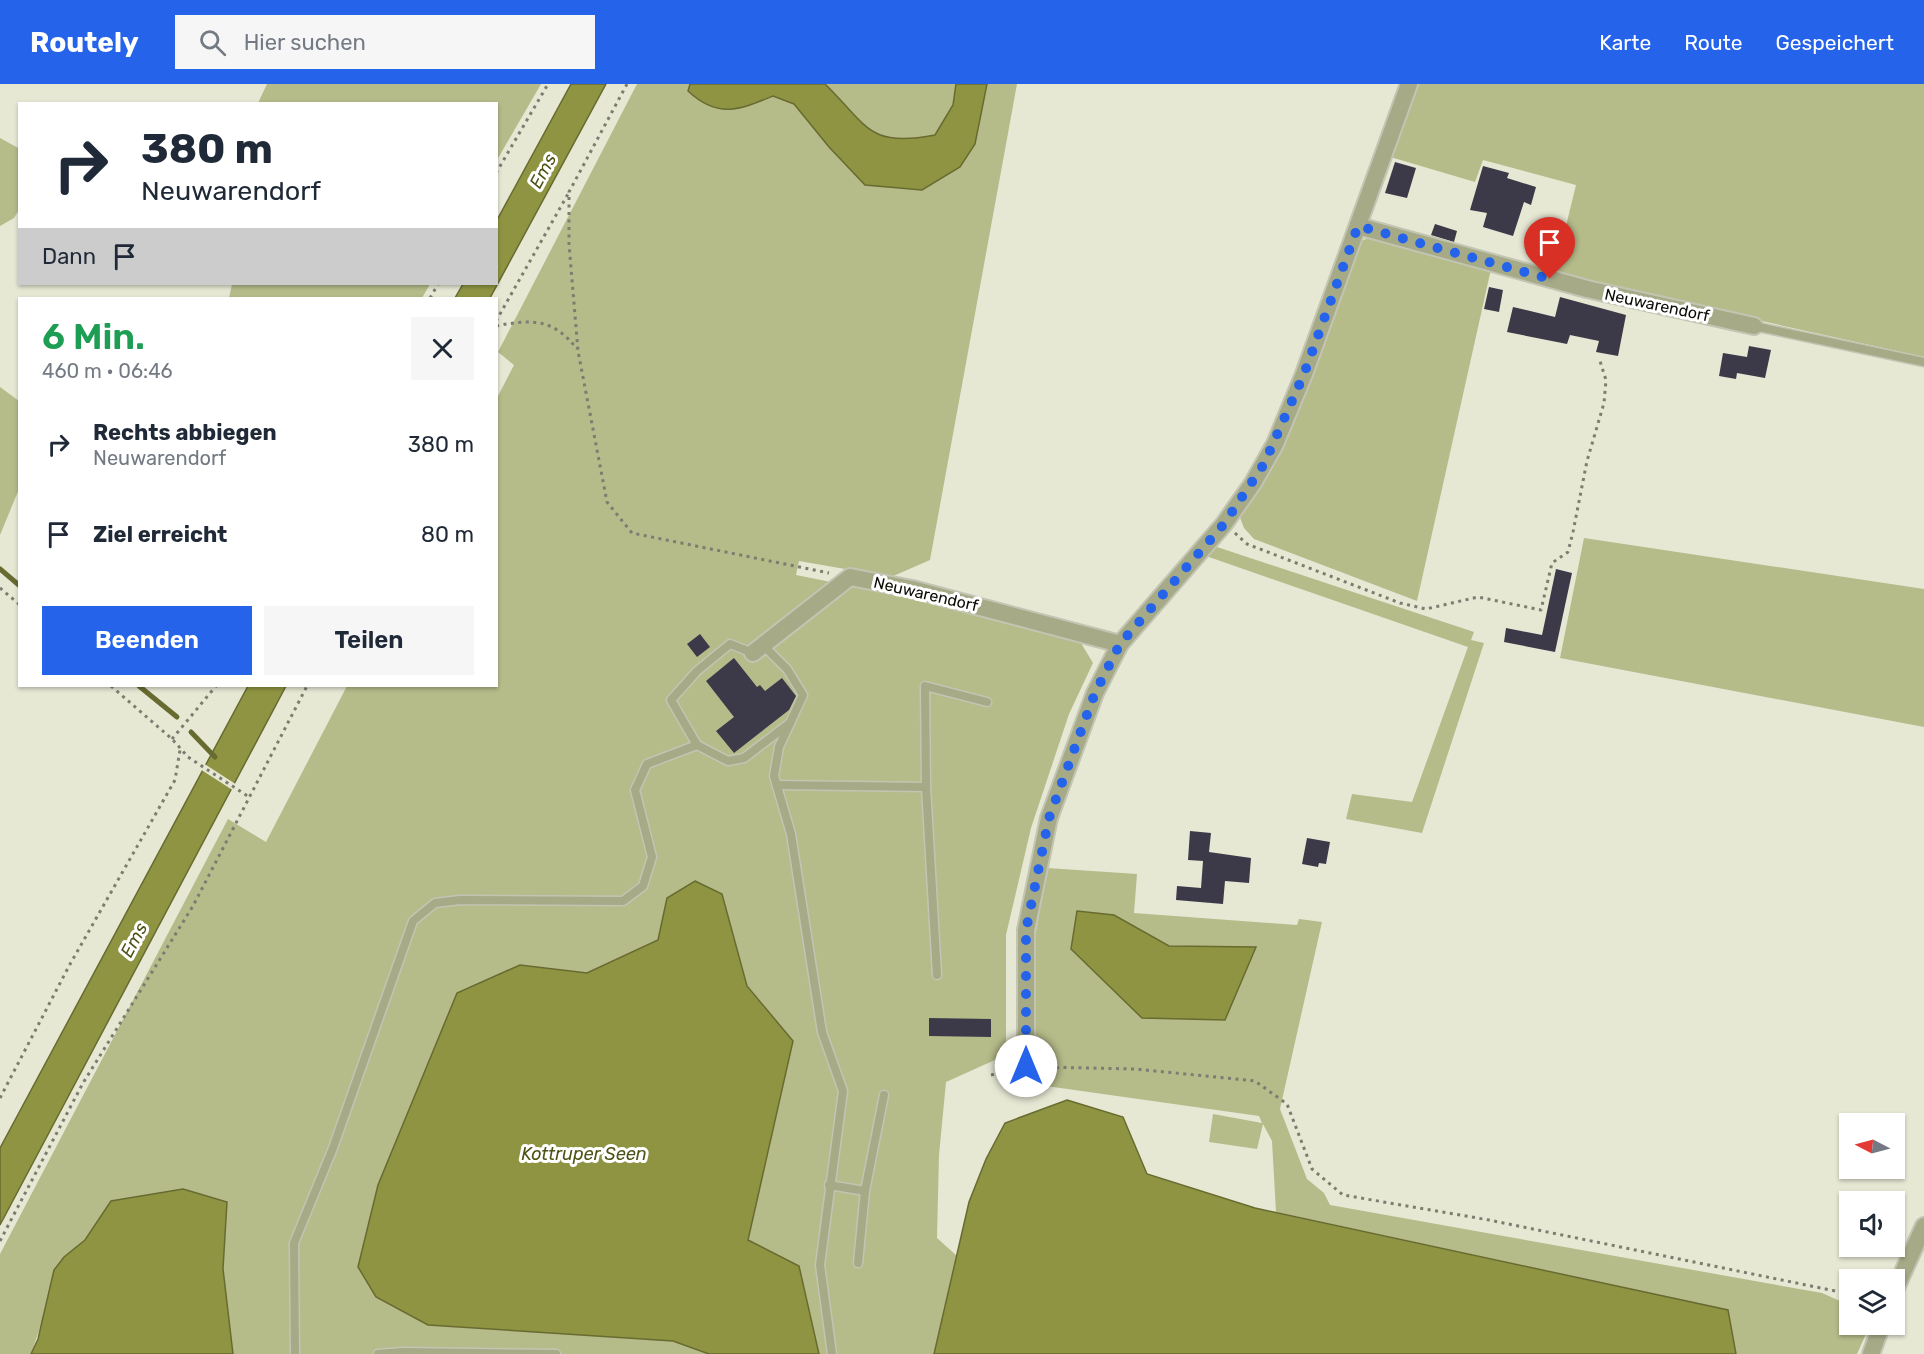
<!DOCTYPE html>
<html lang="de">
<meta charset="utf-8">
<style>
:root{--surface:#fff;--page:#f6f6f7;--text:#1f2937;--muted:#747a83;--accent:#2563eb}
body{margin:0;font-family:Rubik,sans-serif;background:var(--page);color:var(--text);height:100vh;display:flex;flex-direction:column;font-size:22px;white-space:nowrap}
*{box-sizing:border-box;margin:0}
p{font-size:20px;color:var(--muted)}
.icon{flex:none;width:33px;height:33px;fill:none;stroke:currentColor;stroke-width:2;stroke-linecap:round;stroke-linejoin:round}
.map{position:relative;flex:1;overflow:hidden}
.panel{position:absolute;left:18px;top:213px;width:480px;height:390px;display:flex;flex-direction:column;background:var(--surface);border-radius:0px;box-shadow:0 2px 4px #0004}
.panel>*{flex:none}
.hud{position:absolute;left:18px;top:18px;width:480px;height:183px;border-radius:0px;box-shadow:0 2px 4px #0004;background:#fff;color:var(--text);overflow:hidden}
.needle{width:39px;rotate:276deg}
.fabs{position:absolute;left:1839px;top:1029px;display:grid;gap:12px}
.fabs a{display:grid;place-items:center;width:66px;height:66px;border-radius:0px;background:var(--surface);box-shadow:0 2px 4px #0004;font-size:30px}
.pin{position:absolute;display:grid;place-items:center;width:51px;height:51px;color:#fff;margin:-62px -26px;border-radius:50% 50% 50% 0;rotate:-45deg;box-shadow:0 0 6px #0007}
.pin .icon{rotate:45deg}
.me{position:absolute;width:66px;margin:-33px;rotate:0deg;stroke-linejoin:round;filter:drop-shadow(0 0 4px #0008)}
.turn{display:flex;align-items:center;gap:21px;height:126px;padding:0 24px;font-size:27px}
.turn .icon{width:78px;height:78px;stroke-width:2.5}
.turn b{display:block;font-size:42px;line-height:51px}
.then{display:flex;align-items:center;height:57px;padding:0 24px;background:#0003;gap:12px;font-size:22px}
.round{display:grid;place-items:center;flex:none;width:63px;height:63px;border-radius:0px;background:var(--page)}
.overview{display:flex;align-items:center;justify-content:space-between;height:102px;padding:0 24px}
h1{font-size:36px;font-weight:600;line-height:45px;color:#1e9e55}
.primary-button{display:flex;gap:12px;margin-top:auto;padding:12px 24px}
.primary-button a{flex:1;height:69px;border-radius:0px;background:var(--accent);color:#fff;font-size:24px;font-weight:600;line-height:69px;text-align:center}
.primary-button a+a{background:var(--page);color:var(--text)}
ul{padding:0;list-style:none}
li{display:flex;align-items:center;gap:18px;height:90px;padding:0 24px}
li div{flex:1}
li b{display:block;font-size:22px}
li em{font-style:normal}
header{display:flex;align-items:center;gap:36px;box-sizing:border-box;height:84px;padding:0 30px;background:var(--accent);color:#fff}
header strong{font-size:28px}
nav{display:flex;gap:33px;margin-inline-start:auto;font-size:21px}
.search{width:420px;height:54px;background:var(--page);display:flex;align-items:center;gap:15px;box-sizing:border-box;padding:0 21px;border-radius:0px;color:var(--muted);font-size:22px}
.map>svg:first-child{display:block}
.green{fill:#b6bb8a;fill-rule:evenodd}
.water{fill:#8f9442;stroke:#686b30;stroke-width:1.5}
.pier{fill:#e6e8d4}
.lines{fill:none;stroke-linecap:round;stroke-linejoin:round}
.stream{stroke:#686b30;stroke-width:5}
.building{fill:#3c3a49}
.lane-casing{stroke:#c3c5b3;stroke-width:11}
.street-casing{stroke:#c3c5b3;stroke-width:20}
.path{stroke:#7c7d70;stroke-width:3;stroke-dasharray:3 4.5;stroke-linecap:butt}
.lane{stroke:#a6aa87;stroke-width:8}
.street{stroke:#a6aa87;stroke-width:16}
.route{stroke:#2563eb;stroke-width:10;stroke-dasharray:0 18}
.labels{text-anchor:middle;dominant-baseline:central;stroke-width:6;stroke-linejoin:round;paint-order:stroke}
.street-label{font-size:16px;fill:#0c0c06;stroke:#fff}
.water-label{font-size:18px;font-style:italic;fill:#4e5214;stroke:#fff}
</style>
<header>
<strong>Routely</strong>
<div class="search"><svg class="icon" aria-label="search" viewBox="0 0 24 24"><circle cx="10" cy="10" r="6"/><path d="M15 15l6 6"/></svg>Hier suchen</div>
<nav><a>Karte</a><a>Route</a><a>Gespeichert</a></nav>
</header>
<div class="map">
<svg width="1924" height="1270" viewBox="0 0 1924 1270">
<rect width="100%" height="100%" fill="#e6e8d4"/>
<g class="green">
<path d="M267 0H541L497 76 496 20 258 19Z"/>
<path d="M637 0H1017L930 476 891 493 799 477 796 491 896 511 1081 559 1093 579 1069 630 1031 744 1006 851V971L946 998 939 1071 937 1154 957 1172 934 1270H819L799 1182 748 1156 793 957 747 902 722 810 667 814 658 856 587 889 520 881 497 893 376 1213 428 1241 673 1257 709 1270H233L223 1185 227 1119 111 1117 85 1156 64 1173 31 1270H0V1170L228 735 266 758 347 602H496L497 314 514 281 498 268Z"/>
<path d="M1417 0H1924V273L1554 191 1576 101 1483 76 1475 98 1387 72Z"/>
<path d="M0 54 20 65 19 126 14 134 0 142Z"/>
<path d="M1373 152 1491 185 1417 517 1254 455 1244 444 1239 431 1359 158Z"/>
<path d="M232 200H430L422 214H229Z"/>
<path d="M0 303 19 317V405L0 451Z"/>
<path d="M1584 454 1924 505V643L1560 574Z"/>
<path d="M1214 462 1474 548 1471 556 1484 559 1422 749 1346 735 1352 710 1412 718 1468 563 1206 472Z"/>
<path d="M1047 784 1137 790 1134 829 1297 841 1299 835 1322 838 1280 1025 1307 1095 1324 1109 1330 1121 1822 1209 1849 1221 1850 1240 1870 1241 1857 1270H1736L1728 1226 1276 1128 1272 1057 1263 1040 1257 1065 1209 1058 1213 1030 1262 1039 1259 1032 1011 997 1012 964H1034L1036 848ZM1077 827 1114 831 1169 862Z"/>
</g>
<g class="water">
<path d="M571 0H606L490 214H455L463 200H496L497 136Z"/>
<path d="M690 0H825C868 42 868 64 935 51L953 21 956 0H987L975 60 960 83 922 106 865 101 829 63 794 20 773 12C739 26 718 35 688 7Z"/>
<path d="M248 602H286L0 1141V1064Z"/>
<path d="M695 797 722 810 747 902 793 957 748 1156 799 1182 819 1270H709L673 1257 428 1241 376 1213 358 1183 378 1101 457 909 520 881 587 889 658 856 667 814Z"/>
<path d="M1077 827 1114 831 1169 862 1256 863 1225 936 1142 934 1071 865Z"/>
<path d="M1067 1016 1123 1033 1147 1090 1255 1124 1728 1226 1736 1270H934L969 1118 986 1075 1005 1039Z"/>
<path d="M183 1105 227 1118 223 1185 233 1270H31L38 1255 54 1186 64 1173 85 1156 111 1117Z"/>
</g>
<path class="pier" d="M203 679 237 701 234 707 200 685Z"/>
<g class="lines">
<g class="stream">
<path d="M0 485 20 502"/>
<path d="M139 602 177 633"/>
<path d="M191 648 215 673"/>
</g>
</g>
<g class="building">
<path d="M1395 78 1416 84 1407 114 1385 109Z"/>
<path d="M1483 82 1509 89 1507 94 1536 103 1531 121 1524 118 1513 152 1483 143 1487 129 1470 126Z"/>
<path d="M1435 140 1457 147 1454 158 1431 151Z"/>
<path d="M1489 203 1503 206 1499 228 1484 225Z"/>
<path d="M1560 213 1626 231 1618 272 1596 268 1599 257 1570 251 1567 260 1507 248 1513 223 1555 233Z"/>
<path d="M1749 262 1771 266 1765 294 1737 289 1736 295 1719 292 1723 269 1747 273Z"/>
<path d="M1556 485 1572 489 1555 568 1504 558 1506 544 1542 551Z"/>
<path d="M700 550 710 563 697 573 687 560Z"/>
<path d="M734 574 757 603 760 601 765 607 782 594 796 612 789 626 734 669 716 647 734 633 706 597Z"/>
<path d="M1190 747 1211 749 1209 768 1251 774 1249 799 1225 797 1223 820 1176 816 1177 802 1201 804 1203 777 1188 776Z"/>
<path d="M1307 754 1330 758 1326 780 1319 779 1318 783 1302 780Z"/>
<path d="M929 934 991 935V953L929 952Z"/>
</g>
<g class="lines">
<g class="lane-casing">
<g id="lane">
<path d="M1754 242 1924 278"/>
<path d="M763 561 787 585 803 611 779 663 774 692 791 750 822 948 843 1007 820 1181 832 1270"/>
<path d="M697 661 671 616 697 587 730 560 753 569"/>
<path d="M777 701 926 703 937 891"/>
<path d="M926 703 925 602 987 618"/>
<path d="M829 1101 865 1107 858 1179"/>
<path d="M865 1107 884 1011"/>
<path d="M295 1270 294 1159 333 1064 413 837 435 819 460 816 623 817 643 802 652 773 635 706 647 680 697 661 728 677 744 674 790 639"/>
<path d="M378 1270 402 1268 556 1270"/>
</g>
</g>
<g class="street-casing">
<g id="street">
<path d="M1358 142 1587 205 1754 242"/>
<path d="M753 569 850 493 912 505 1120 560"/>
<path d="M1026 982V846L1049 734 1095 609 1120 560 1224 440 1253 399 1275 360 1304 290 1409 0"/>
<path d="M1894 1208 1924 1142"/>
<path d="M1871 1270 1882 1240"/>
</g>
</g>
<g class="path">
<path d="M627 0 569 108V160L578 267 607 418 632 449 829 489"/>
<path d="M496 89 548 0"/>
<path d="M430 214 438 200"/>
<path d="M496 237 568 110"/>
<path d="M496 242C532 235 553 234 577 265"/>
<path d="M1235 449 1247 460 1400 519 1426 525 1478 513 1541 526 1552 479 1568 468 1573 448 1587 377 1604 319 1606 296 1600 277"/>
<path d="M0 504 20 521"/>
<path d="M111 602 172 655 188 673 249 713"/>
<path d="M172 655 216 602"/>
<path d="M1041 983 1135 985 1255 997 1287 1020 1312 1085 1343 1111 1489 1136 1850 1210"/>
<path d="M991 991 1011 986"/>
<path d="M0 1014 69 882 175 696 180 666"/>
<path d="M0 1157 83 999 193 822 307 602"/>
</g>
<use href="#lane" class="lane"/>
<use href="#street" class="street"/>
</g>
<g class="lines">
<path class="route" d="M1026 982V846L1049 734 1095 609 1120 560 1224 440 1264 380 1304 290 1358 142 1550 195"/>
</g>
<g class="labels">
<g class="street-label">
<text transform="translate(1657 221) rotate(12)">Neuwarendorf</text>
<text transform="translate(926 510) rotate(13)">Neuwarendorf</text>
</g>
<g class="water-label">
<text transform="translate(543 87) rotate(-62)">Ems</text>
<text transform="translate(134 856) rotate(-62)">Ems</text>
<text x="584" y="1070">Kottruper Seen</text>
</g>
</g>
</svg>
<div class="fabs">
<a><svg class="needle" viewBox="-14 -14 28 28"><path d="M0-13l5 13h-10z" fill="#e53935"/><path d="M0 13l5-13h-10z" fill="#747a83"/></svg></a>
<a><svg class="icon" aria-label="sound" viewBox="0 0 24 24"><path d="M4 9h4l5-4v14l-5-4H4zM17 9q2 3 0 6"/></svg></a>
<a><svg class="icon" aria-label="layers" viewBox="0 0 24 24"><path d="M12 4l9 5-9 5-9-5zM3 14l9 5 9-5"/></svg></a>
</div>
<div class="pin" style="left:1550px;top:195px;background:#d93025"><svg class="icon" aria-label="arrive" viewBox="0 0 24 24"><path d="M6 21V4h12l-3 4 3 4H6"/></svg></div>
<svg class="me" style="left:1026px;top:982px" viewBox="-20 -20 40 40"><circle r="19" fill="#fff"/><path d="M0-13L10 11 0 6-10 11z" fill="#2563eb"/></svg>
<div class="hud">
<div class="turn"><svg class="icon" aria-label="right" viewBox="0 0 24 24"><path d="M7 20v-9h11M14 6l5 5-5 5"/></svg><div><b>380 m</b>Neuwarendorf</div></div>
<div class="then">Dann<svg class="icon" aria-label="arrive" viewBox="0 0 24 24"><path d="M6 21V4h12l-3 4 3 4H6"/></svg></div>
</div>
<section class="panel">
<div class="overview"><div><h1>6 Min.</h1><p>460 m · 06:46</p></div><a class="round"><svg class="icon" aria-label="close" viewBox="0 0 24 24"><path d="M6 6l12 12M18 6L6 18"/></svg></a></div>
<ul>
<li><svg class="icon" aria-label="right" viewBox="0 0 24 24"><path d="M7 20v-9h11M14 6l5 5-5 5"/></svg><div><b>Rechts abbiegen</b><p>Neuwarendorf</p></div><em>380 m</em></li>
<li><svg class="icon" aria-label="arrive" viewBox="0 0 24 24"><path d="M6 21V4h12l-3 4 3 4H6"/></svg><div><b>Ziel erreicht</b></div><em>80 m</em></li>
</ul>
<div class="primary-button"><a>Beenden</a><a>Teilen</a></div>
</section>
</div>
